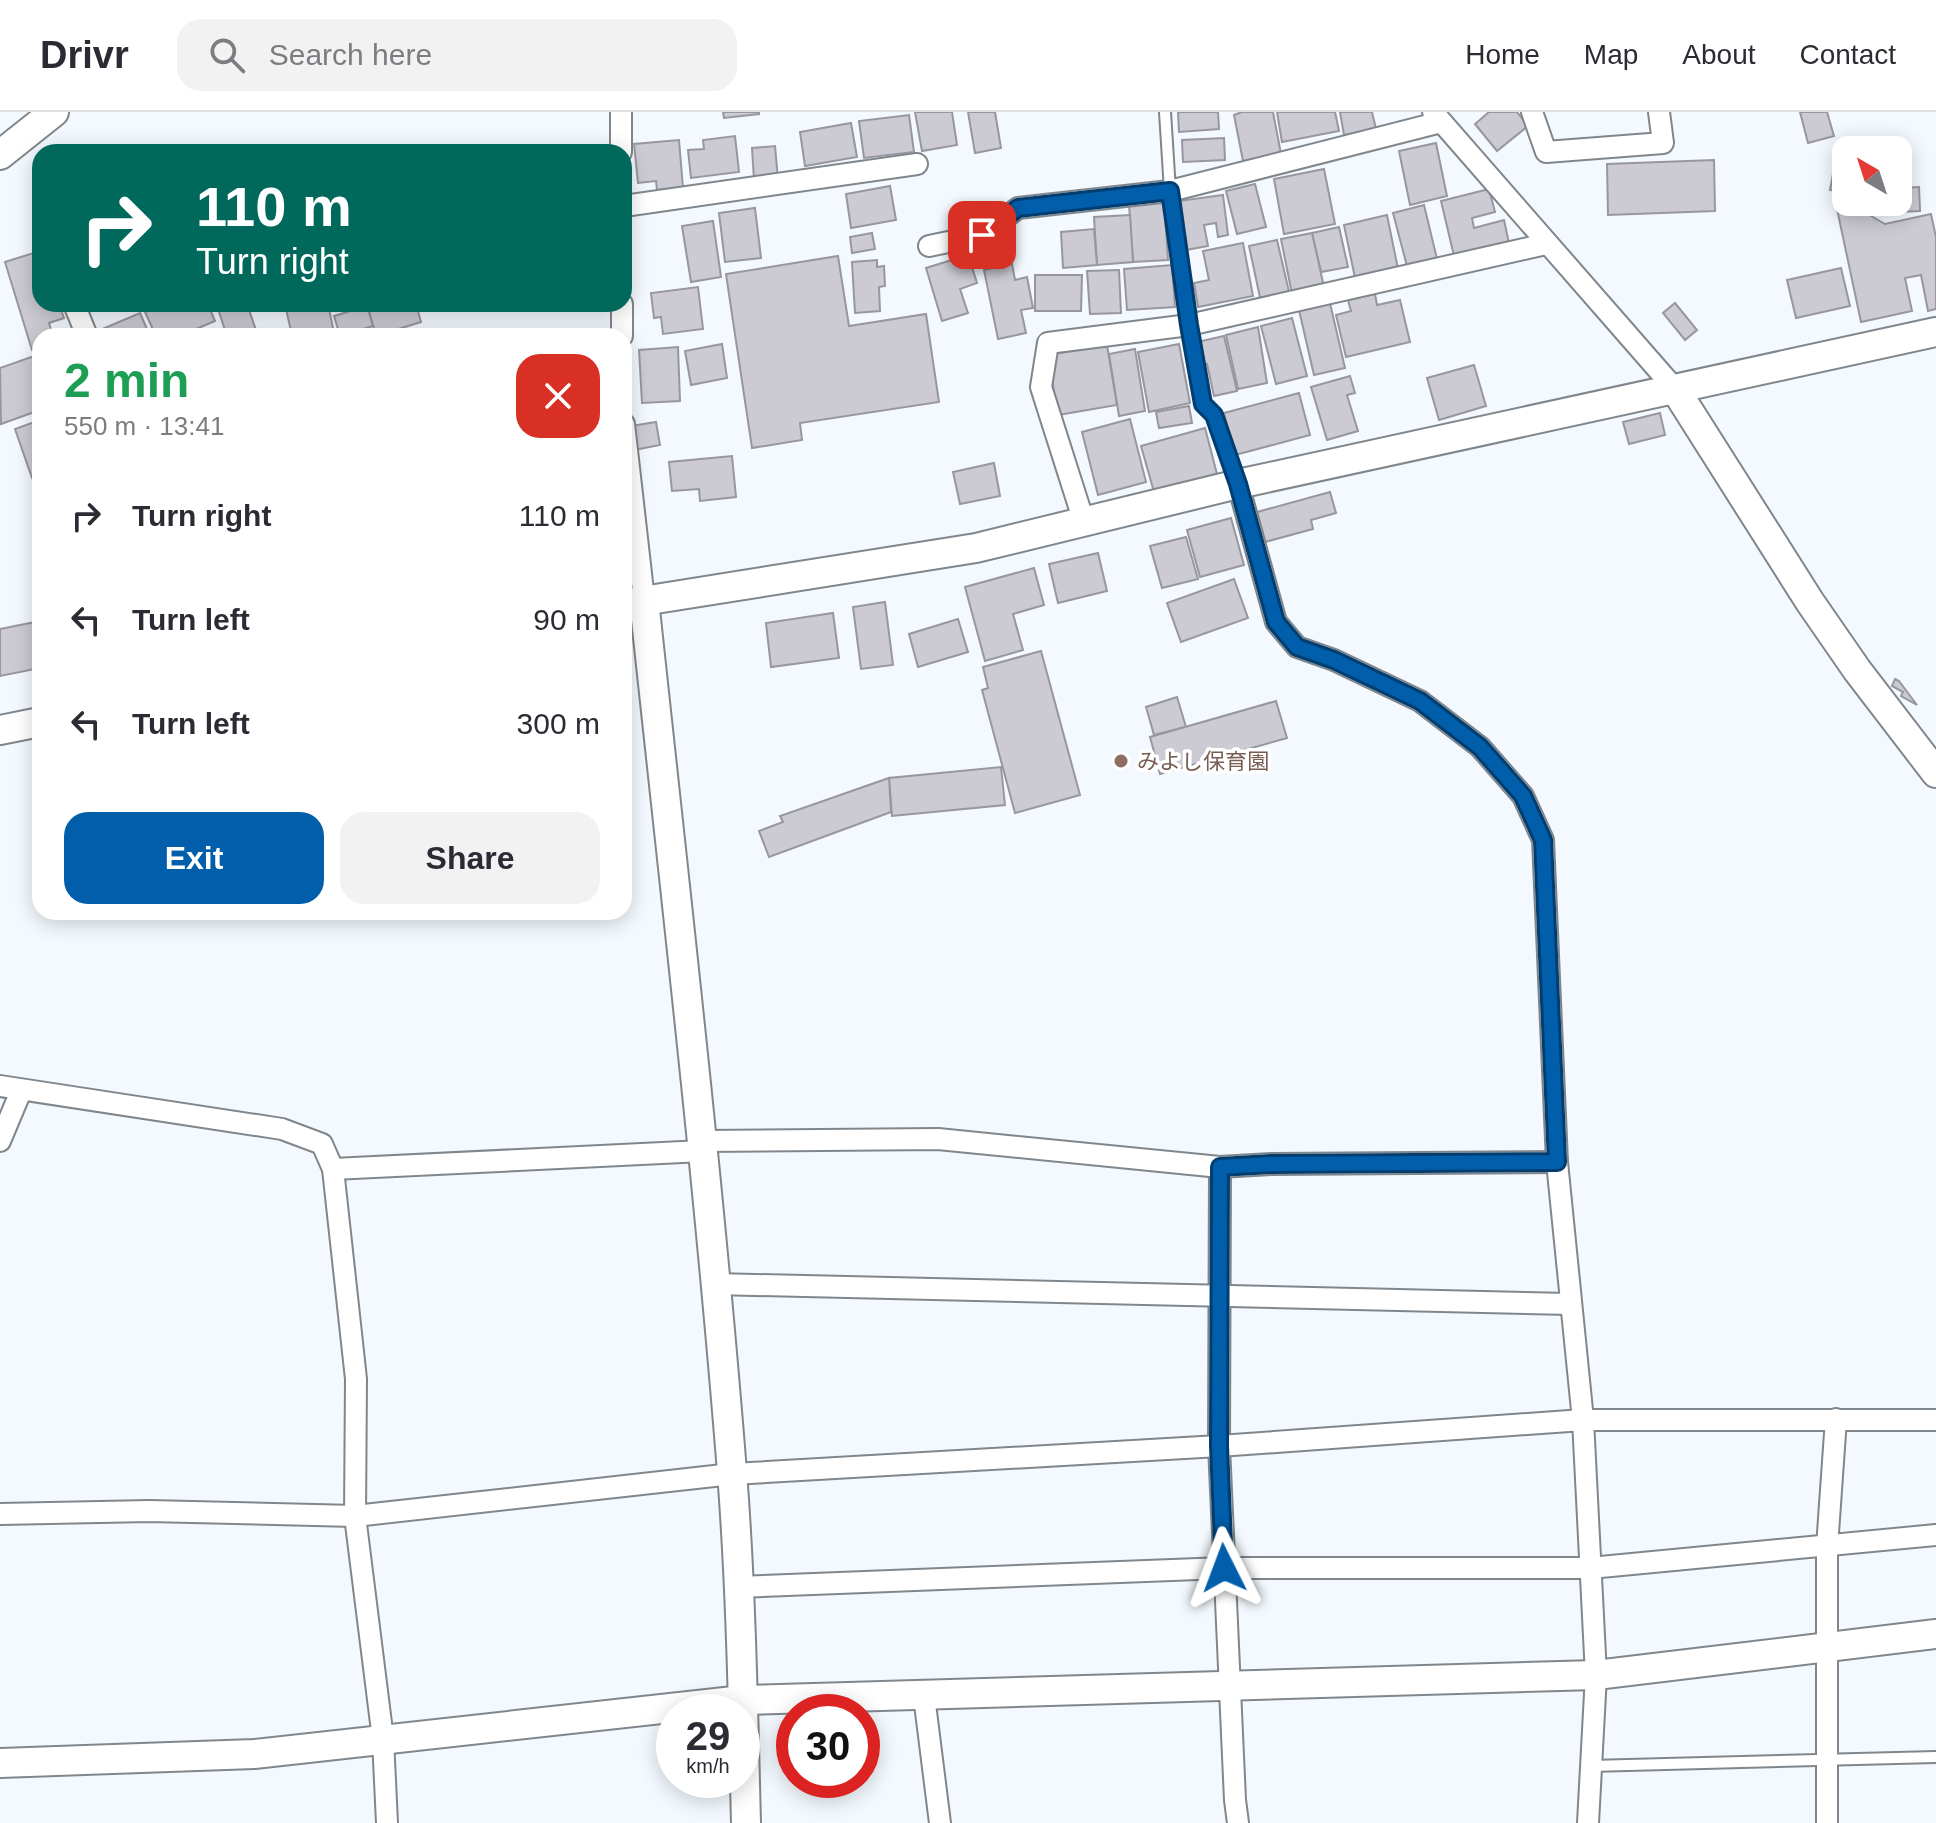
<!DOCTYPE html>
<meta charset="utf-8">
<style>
:root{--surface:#fff;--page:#f2f2f3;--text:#2b2b33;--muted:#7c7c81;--line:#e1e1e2;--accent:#015eab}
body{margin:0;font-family:Arial,"Noto Sans JP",sans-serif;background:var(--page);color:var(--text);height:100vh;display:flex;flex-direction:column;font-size:30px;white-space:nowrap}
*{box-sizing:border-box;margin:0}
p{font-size:26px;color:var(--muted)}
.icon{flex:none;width:44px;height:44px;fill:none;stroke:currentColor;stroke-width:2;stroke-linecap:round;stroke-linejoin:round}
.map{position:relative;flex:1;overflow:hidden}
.details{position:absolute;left:32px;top:216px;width:600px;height:592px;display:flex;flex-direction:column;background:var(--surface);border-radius:24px;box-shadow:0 4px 20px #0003}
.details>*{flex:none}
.top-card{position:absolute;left:32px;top:32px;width:600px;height:168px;border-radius:24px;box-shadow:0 4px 20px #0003;background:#00695c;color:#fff;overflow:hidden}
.needle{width:52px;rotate:321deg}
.buttons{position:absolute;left:1832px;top:24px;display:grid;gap:16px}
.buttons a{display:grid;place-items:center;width:80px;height:80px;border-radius:16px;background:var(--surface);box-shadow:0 4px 20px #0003;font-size:40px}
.speed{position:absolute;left:656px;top:1582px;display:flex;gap:16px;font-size:40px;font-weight:700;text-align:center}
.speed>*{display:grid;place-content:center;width:104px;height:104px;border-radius:50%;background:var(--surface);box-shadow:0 4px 20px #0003;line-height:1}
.speed small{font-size:20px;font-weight:400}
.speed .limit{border:12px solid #d22;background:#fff;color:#111}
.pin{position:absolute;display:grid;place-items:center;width:68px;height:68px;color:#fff;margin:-34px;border-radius:16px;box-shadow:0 4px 12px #0006}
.me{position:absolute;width:88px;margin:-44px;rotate:357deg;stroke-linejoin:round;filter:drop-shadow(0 0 6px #0008)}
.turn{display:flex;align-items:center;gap:28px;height:168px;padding:0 32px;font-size:36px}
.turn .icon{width:104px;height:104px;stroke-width:2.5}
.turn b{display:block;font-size:56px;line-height:68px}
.round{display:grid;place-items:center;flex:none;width:84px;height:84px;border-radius:24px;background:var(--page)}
.head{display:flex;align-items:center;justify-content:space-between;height:136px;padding:0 32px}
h1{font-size:48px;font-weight:700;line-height:60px;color:#1e9e55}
.primary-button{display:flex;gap:16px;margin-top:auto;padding:16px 32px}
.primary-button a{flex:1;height:92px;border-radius:24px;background:var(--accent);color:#fff;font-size:32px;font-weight:700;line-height:92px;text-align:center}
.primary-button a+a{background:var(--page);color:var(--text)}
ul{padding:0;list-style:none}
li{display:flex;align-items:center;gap:24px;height:104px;padding:0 32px}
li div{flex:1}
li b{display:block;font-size:30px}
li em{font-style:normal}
header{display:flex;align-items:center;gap:48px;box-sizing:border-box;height:112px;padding:0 40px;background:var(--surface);border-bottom:2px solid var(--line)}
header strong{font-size:38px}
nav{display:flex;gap:44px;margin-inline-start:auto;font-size:28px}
.search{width:560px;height:72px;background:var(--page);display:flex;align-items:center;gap:20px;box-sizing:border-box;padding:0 28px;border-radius:24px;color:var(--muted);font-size:30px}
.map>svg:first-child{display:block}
.building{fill:#cccad2;stroke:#98969e;stroke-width:2}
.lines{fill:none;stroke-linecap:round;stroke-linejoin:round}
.lane-casing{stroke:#80878c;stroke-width:14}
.street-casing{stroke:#80878c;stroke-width:24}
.secondary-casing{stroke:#80878c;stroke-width:32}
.lane{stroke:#fff;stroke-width:10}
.street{stroke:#fff;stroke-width:20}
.secondary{stroke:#fff;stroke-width:28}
.route-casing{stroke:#013d6f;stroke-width:20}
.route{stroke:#015eab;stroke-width:14}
.education-dot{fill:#8d6e63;stroke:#fff;stroke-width:3}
.labels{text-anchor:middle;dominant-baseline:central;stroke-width:7;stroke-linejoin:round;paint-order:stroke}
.education-label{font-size:22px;fill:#785e54;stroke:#fff;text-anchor:start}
</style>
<header>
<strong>Drivr</strong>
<div class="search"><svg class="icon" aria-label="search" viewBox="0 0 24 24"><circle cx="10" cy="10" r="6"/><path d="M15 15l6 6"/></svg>Search here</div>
<nav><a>Home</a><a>Map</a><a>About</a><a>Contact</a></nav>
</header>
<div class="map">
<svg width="1936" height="1711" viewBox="0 0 1936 1711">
<rect width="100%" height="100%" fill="#f3f9fe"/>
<g class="building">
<path d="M723 0H759V2L724 6Z"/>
<path d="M915 0H952L957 33 922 39Z"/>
<path d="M968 0H995L1001 36 975 41Z"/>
<path d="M1178 0H1218L1219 17 1179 20Z"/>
<path d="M1242 0H1273L1281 42 1243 49 1234 3Z"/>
<path d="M1277 0H1335L1339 19 1282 30Z"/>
<path d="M1340 0H1372L1376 17 1344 23Z"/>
<path d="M1489 0H1517L1528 14 1497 39 1475 12Z"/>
<path d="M1800 0H1827L1834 24 1808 31Z"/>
<path d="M909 3 914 40 864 46 859 9Z"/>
<path d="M851 11 857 45 805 54 800 20Z"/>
<path d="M735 24 739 60 691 66 688 38 704 37 703 28Z"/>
<path d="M1224 26 1225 48 1183 50 1182 28Z"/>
<path d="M679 28 683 76 657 78 656 69 638 71 634 32Z"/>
<path d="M1436 31 1447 84 1410 93 1399 39Z"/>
<path d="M775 34 778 67 754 68 752 36Z"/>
<path d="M1837 41 1846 43V81L1830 78Z"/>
<path d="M1714 48 1715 99 1608 103 1607 52Z"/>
<path d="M1324 57 1335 112 1284 122 1274 67Z"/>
<path d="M1255 72 1266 115 1237 122 1226 79Z"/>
<path d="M890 74 896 108 851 116 846 82Z"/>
<path d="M1919 75 1920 99 1898 100V76Z"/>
<path d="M1489 77 1495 100 1472 106 1474 116 1504 108 1509 131 1454 144 1441 89Z"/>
<path d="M1223 83 1228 123 1218 125 1216 111 1204 113 1208 134 1186 138 1179 89Z"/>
<path d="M1164 89 1168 148 1133 150 1129 92Z"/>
<path d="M1424 93 1438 151 1408 158 1393 101Z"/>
<path d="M1854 94 1885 112 1931 102 1936 125V197L1928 199 1921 163 1905 166 1912 199 1861 210 1837 97Z"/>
<path d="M755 96 761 146 725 150 719 101Z"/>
<path d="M1130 103 1133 150 1097 153 1094 105Z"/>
<path d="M1387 103 1398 157 1355 166 1344 113Z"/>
<path d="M713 109 721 165 691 170 682 114Z"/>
<path d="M1339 115 1348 155 1321 160 1312 121Z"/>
<path d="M1094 117 1097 153 1063 156 1061 120Z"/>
<path d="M872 121 875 137 852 141 850 125Z"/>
<path d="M1312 121 1324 175 1292 182 1281 127Z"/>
<path d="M1277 128 1290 184 1261 190 1249 134Z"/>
<path d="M1243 131 1253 184 1198 195 1194 171 1209 168 1203 139Z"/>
<path d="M40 139V192H59L64 206 49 211 53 224H40V236L32 238 5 150Z"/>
<path d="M968 143 977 171 960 177 968 201 942 209 926 156Z"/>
<path d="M838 144 849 214 926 202 939 290 800 311 802 328 752 336 726 162Z"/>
<path d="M877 148V155L884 154 885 174 879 175 880 199 855 201 852 150Z"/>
<path d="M1012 152 1015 168 1027 165 1033 196 1021 198 1026 221 998 227 984 158Z"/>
<path d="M1172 153 1175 195 1127 198 1124 157Z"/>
<path d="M1841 156 1850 194 1796 206 1787 168Z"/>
<path d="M1119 158 1121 201 1090 202 1087 159Z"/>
<path d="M1035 163H1082L1081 199H1035Z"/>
<path d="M698 175 703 217 663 222 661 205 654 206 651 181Z"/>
<path d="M1375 182 1377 193 1400 188 1410 230 1346 245 1336 203 1351 199 1348 188Z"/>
<path d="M1330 191 1345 256 1314 263 1299 198Z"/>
<path d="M1675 191 1697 218 1685 228 1663 201Z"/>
<path d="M164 192H208L215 209 180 224H156L145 200Z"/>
<path d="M233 192H247L258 224H227L218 197Z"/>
<path d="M285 192H328L334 221 320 224H292Z"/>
<path d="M367 192H416L421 210 376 224Z"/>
<path d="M367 194 373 214 340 224 334 204Z"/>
<path d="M140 201 150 224H96L95 220Z"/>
<path d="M1292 206 1307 264 1276 272 1261 214Z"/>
<path d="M1258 215 1267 271 1238 277 1226 223Z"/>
<path d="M1224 224 1237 279 1214 284 1207 252 1199 254 1193 231Z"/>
<path d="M722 232 727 266 691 273 685 239Z"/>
<path d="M1179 232 1190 291 1149 300 1138 240Z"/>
<path d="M1107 233 1117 293 1058 303 1048 243Z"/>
<path d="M678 235 680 289 642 291 639 238Z"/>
<path d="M1135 237 1145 299 1119 304 1109 242Z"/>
<path d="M40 242V298L1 312 0 256Z"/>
<path d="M1474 253 1486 294 1439 308 1427 266Z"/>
<path d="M1350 264 1355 281 1347 283 1358 319 1327 328 1311 275Z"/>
<path d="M1299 281 1310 323 1235 343 1224 301Z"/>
<path d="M1189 294 1192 311 1159 316 1156 300Z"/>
<path d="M1660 301 1665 323 1629 332 1623 310Z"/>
<path d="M1130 307 1146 370 1098 383 1082 320Z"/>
<path d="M40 308V363L32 366 15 317Z"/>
<path d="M656 310 660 333 634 338 631 314Z"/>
<path d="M1205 316 1217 362 1154 380 1141 334Z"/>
<path d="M732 344 736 385 700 389 699 377 672 379 669 350Z"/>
<path d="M994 351 1000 384 960 392 953 360Z"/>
<path d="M1330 380 1336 401 1311 408 1313 417 1265 430 1257 400Z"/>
<path d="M1231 406 1244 453 1200 465 1187 418Z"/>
<path d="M1186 425 1198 467 1162 476 1150 434Z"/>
<path d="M40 433V480L33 434Z"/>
<path d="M1098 441 1107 479 1058 491 1049 452Z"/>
<path d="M1034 456 1044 493 1013 502 1023 538 985 549 965 475Z"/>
<path d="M1234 467 1248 506 1181 530 1167 491Z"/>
<path d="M885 490 893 553 861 557 853 495Z"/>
<path d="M833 501 839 546 771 555 766 511Z"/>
<path d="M958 507 968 540 918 555 909 522Z"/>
<path d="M40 509V556L0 564V517Z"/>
<path d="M1041 539 1080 683 1015 701 982 578 988 576 983 555Z"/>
<path d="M1895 567 1899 569 1917 593 1901 584 1903 580 1892 574Z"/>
<path d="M1177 585 1186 615 1154 623 1146 595Z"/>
<path d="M1276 589 1287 626 1160 662 1150 625Z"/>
<path d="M1001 655 1005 693 892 704 889 666Z"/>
<path d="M889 666 891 700 769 745 759 719 783 710 780 704Z"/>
</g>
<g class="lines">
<g class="lane-casing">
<g id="lane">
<path d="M1165 0 1170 79 1189 213 1203 292 1214 303 1237 370"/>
<path d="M1590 1654 1936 1645"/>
</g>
</g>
<g class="street-casing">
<g id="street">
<path d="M1433 0 1675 277"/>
<path d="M1532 0 1546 40 1663 31 1659 0"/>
<path d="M621 40V0"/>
<path d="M624 94 917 52"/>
<path d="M929 134 982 123 1018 96 1170 79 1441 10"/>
<path d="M74 192 87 224"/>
<path d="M622 192V224"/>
<path d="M624 312 644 488"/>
<path d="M1238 372 1276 510 1297 535 1334 548 1420 589 1480 635 1523 684 1543 728 1557 1050 1583 1308 1596 1563 1588 1711"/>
<path d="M1084 410 1041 275 1048 231 1189 213 1546 132"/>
<path d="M0 974 282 1017 322 1032 333 1057 356 1267 355 1404 383 1627 387 1711"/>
<path d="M0 1029 21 979"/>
<path d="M702 1029 938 1027 1220 1055 1271 1052 1557 1050"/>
<path d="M1220 1055 1219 1334 1235 1688 1238 1711"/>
<path d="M333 1057 703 1039"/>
<path d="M715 1172 1571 1192"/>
<path d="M0 1402 149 1399 355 1404 732 1362 1219 1334 1583 1308H1936"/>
<path d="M737 1475 1224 1456H1590L1936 1423"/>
<path d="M924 1584 940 1711"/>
<path d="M1827 1711V1435L1836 1307"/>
</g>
</g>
<g class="secondary-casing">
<g id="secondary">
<path d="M0 43 54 0"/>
<path d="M1675 277 1810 490 1857 558 1936 661"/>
<path d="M644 488C675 778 709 1069 732 1360 741 1476 743 1594 746 1711"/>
<path d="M624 492 976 436 1238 372 1936 220"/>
<path d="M0 618 40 610"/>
<path d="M0 1651 254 1642 743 1588 1596 1563 1936 1522"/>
</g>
</g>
<use href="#lane" class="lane"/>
<use href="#street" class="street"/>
<use href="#secondary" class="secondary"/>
</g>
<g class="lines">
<g class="route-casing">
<path id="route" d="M982 123 1018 96 1170 79 1189 213 1203 292 1214 303 1238 372 1276 510 1297 535 1334 548 1420 589 1480 635 1523 684 1543 728 1557 1050 1271 1052 1220 1055 1219 1334 1224 1456"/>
</g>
<use href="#route" class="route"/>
</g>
<circle class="education-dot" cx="1121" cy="649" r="8"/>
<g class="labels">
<g class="education-label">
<text x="1137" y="649">みよし保育園</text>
</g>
</g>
</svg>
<div class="buttons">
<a><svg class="needle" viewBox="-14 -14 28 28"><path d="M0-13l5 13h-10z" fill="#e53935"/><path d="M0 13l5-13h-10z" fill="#7c7c81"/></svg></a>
</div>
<div class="speed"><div>29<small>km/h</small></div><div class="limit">30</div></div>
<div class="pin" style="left:982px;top:123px;background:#d93025"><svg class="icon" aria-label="arrive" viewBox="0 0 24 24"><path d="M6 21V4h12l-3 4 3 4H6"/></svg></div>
<svg class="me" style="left:1224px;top:1456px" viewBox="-20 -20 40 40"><path d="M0-17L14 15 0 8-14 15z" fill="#015eab" stroke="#fff" stroke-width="4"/></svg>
<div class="top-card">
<div class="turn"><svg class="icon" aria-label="right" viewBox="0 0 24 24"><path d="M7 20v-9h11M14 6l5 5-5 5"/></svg><div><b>110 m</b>Turn right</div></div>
</div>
<section class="details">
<div class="head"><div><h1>2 min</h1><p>550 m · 13:41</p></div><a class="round" style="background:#d93025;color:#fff"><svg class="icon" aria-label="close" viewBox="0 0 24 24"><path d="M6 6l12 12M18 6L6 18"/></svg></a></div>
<ul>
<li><svg class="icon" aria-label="right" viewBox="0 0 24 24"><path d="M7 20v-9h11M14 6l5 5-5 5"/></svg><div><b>Turn right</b></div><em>110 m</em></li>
<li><svg class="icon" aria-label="left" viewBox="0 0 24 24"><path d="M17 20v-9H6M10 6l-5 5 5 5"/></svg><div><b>Turn left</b></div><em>90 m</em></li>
<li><svg class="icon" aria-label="left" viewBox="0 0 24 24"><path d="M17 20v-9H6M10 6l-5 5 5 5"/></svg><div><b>Turn left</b></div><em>300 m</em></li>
</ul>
<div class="primary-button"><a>Exit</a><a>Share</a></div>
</section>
</div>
